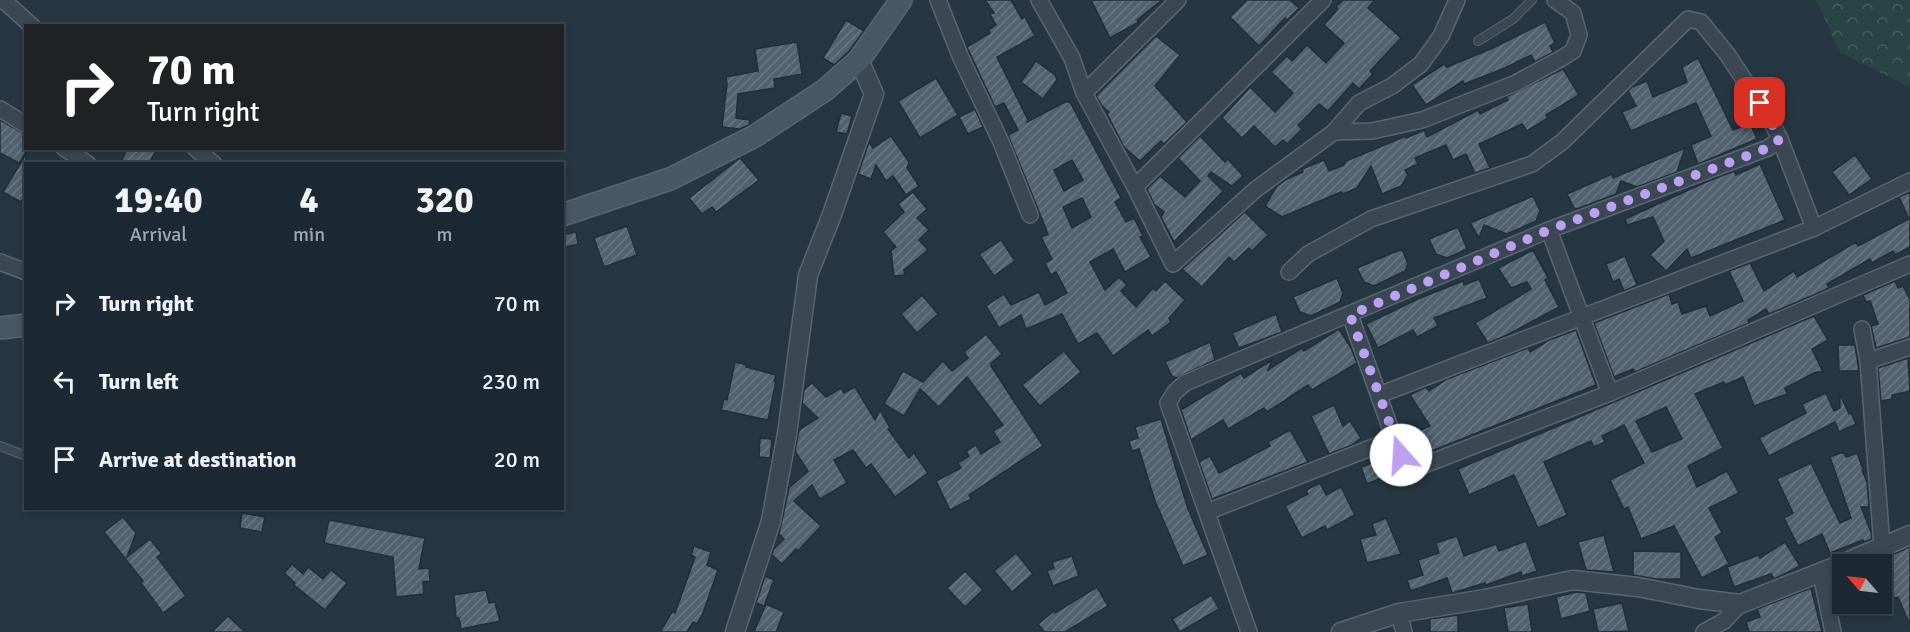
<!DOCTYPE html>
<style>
:root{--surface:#1c2932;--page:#29353e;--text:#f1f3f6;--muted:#a0a6ac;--line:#3a454d}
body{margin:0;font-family:Signika,sans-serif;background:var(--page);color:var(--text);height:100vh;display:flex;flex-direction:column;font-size:22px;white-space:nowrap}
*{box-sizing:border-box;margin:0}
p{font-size:20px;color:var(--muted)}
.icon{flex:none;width:33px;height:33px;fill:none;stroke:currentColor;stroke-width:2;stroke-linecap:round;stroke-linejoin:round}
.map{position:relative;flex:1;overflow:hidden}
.panel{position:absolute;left:24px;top:162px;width:540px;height:348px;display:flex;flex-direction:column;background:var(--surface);border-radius:0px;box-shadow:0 3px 9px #0003,0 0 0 2px var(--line)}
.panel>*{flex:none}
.top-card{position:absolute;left:24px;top:24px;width:540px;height:126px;border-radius:0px;box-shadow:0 3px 9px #0003,0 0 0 2px var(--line);background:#202124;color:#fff;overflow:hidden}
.needle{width:39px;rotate:298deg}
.tools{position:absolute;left:1832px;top:554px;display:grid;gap:12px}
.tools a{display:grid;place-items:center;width:60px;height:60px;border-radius:0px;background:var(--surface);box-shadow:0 3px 9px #0003,0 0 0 2px var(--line);font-size:30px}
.pin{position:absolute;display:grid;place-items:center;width:51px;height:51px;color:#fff;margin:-26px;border-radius:12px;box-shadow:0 3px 9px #0006}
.me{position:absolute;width:66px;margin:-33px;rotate:341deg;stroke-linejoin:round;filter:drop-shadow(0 0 4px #0008)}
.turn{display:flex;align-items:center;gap:21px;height:126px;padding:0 24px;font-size:27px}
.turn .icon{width:78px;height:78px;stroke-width:2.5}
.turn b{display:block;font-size:42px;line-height:51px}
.eta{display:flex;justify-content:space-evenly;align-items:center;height:102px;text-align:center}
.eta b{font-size:36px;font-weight:700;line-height:42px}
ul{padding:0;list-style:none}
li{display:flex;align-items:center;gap:18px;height:78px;padding:0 24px}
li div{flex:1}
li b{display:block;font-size:22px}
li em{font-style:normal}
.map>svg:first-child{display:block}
.forest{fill:url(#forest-crowns)}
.building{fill:url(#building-hatch);stroke:#212f3a;stroke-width:1.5;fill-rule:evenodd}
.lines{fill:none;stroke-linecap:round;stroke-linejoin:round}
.service-casing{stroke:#596670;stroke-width:10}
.minor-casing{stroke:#596670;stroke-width:18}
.tertiary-casing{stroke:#596670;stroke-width:21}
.secondary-casing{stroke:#596670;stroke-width:24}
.service{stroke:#3b4853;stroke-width:8}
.minor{stroke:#3b4853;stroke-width:15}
.tertiary{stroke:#3b4853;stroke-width:18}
.secondary{stroke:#495866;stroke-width:21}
.route{stroke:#bca0f2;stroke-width:10;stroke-dasharray:0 18}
</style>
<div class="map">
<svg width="1910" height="632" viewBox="0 0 1910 632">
<defs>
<pattern id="forest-crowns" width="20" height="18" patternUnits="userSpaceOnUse" patternTransform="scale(1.5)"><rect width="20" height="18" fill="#284443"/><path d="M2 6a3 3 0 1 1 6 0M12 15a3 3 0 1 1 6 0" fill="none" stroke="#455d5d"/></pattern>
<pattern id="building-hatch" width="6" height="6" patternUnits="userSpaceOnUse" patternTransform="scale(1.5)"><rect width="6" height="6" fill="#526270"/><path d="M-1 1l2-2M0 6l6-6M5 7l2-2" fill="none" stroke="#697783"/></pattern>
</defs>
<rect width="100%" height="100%" fill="#263743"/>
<path class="forest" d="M1816 0H1910V87L1840 53Z"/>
<g class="building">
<path d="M985 0H1011L1022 19 1025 17 1035 36 997 57 1028 120 1027 122 1065 102H1070L1121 198 1115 202 1126 222 1134 218 1143 236 1140 237 1151 257 1125 272 1113 249 1090 262 1105 290 1119 277 1127 285 1121 291 1136 307 1153 288 1156 291 1165 281 1185 300 1169 318 1171 322 1152 336 1148 330 1113 356 1097 333 1078 344 1062 314 1026 329 1021 315 999 328 986 306 1004 294 1011 305 1039 292 1045 305 1067 293 1056 272 1051 275 1045 263 1052 259 1041 237 1048 234 1008 135 1018 130 1004 103 995 107 967 47 990 33 988 30 996 25 990 14 994 13ZM1072 160 1083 180 1064 191 1054 170ZM1082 198 1091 217 1072 228 1063 207Z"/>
<path d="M1091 0H1162L1137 20 1139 22 1110 38Z"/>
<path d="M1247 0H1290L1299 8 1287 20 1285 18 1259 46 1230 17Z"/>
<path d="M1343 0H1375L1368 8 1401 38 1370 71 1373 74 1359 89 1353 83 1328 111 1319 104 1298 125 1302 129 1287 144 1283 140 1275 147 1254 126 1242 138 1222 118 1250 87 1275 112 1293 93 1271 72 1287 56 1292 61 1307 45 1326 63 1344 43 1324 25 1338 9 1336 7Z"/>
<path d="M846 20 864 31 849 51 834 65 823 58Z"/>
<path d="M1545 22 1555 43 1550 46 1553 52 1535 62 1531 55 1505 68 1464 84 1463 81 1426 105 1412 85 1444 64 1447 67 1493 48Z"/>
<path d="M1156 36 1180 55 1155 86 1187 122 1164 144 1161 141 1140 161 1124 147 1107 114 1109 112 1102 106 1096 96Z"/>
<path d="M797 42 802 74 774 79 775 88 738 94 736 118 750 120 749 125 740 129 722 127 727 84 726 77 758 71 755 49Z"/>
<path d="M1698 58 1733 130 1750 123 1757 139 1698 164 1691 145 1711 136 1696 103 1631 131 1622 112 1636 106 1628 91 1632 87 1647 81 1653 97 1687 82 1682 67Z"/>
<path d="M1036 61 1055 75 1057 80 1043 99 1021 82Z"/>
<path d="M1563 69 1579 95 1546 115 1548 118 1527 131 1522 124 1479 144 1490 168 1475 173 1466 154 1453 160 1446 145 1415 158 1418 164 1405 170 1408 175 1401 186 1382 194 1371 166 1357 188 1343 194 1341 192 1282 217 1265 206 1277 186 1287 179 1303 172 1302 169 1324 160 1329 171 1344 165 1346 161 1406 136V138L1424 130 1427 137 1478 110 1480 114 1508 100 1506 97Z"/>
<path d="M936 78 958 115 920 138 898 101Z"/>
<path d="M975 109 983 127 968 134 959 117Z"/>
<path d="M841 113 852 116 847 134 836 132Z"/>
<path d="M0 120 26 135V152L19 163 0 153Z"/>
<path d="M891 136 909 162 907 168 919 186 906 195 893 176 886 181 876 165 871 179 858 174 869 142 873 148Z"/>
<path d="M1200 136 1225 162 1228 159 1243 176 1232 186 1211 172 1208 176 1223 191 1174 242 1161 217 1164 212 1154 204 1147 189 1160 176 1185 197 1200 181 1178 158Z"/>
<path d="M128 148H157L149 164H120Z"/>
<path d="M1685 148 1677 172 1637 187 1621 181 1616 194 1577 209 1574 208 1567 194 1612 174 1613 178Z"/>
<path d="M26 154V195L21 202 3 192Z"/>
<path d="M1855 155 1872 179 1849 195 1832 172Z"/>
<path d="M740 158 759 180 716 212 712 207 702 214 689 198Z"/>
<path d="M1760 164 1785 220 1691 258 1687 249 1666 271 1650 255 1664 241 1653 217 1627 225 1625 219 1706 182 1734 171 1736 175Z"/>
<path d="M913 192 927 209 917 218 929 230 919 240 928 250 904 270 905 275 894 276 891 251 896 247 883 232 904 212 898 204Z"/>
<path d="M1910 192V247L1895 255 1893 251 1872 263 1870 259 1827 284 1829 287 1823 291 1769 314 1766 309 1748 320 1749 323 1635 372 1633 369 1614 377 1594 323 1669 294 1672 304 1678 302 1682 314 1706 306 1710 316 1743 301 1729 271 1750 263 1764 291 1794 271 1797 277 1856 242 1858 246 1909 219 1899 197Z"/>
<path d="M1533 196 1540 211 1536 221 1507 234 1484 225 1479 238 1470 223Z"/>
<path d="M1245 212 1268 235 1252 251 1249 248 1234 262 1229 257 1202 287 1182 269Z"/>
<path d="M627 226 637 255 604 267 594 238Z"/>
<path d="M1458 227 1467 249 1447 258 1436 254 1429 239Z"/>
<path d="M576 232 578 244 562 248V235Z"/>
<path d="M1001 240 1015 261 994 276 979 254Z"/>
<path d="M1402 249 1408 264 1405 271 1374 286 1364 282 1357 268Z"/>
<path d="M1533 250 1548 278 1545 280 1559 307 1507 335 1488 343 1475 323 1531 289 1527 282 1511 288 1498 268Z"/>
<path d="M1625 256 1637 285 1624 291 1619 279 1613 282 1606 264Z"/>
<path d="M1337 278 1343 293 1340 302 1311 316 1300 312 1293 297Z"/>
<path d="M1479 279 1487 298 1434 318 1438 326 1417 337 1413 330 1378 348 1366 324 1420 298 1463 281 1464 285Z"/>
<path d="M1895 281 1898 288 1903 286 1910 300V337L1876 348 1871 326 1878 324 1870 301 1866 302 1863 295Z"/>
<path d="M922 295 938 314 917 333 901 314Z"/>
<path d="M1276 314 1282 332 1239 348 1232 333Z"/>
<path d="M1814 316 1828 340 1812 349 1823 372H1816L1785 388 1787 394 1754 406 1743 377 1725 385 1724 382 1695 394 1723 448 1688 466 1697 487 1727 471 1739 493 1709 508 1722 533 1715 537 1729 564 1702 578 1674 526 1641 539 1628 507 1624 509 1610 480 1644 463 1624 425 1602 436 1605 442 1594 447 1591 441 1544 462 1567 515 1538 528 1514 475 1469 495 1458 469ZM1666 407 1682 439 1652 452 1636 421Z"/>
<path d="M1339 329 1351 348 1357 363 1312 390 1308 385 1267 412 1264 408 1228 429 1223 420 1191 440 1181 410 1241 373 1244 378 1272 360 1268 370 1302 348 1304 351Z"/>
<path d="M1576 330 1596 385 1412 459 1405 437 1430 426 1410 395 1426 387 1429 391 1447 379 1528 348 1530 352 1549 340Z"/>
<path d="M986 334 1002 354 991 363V366L1043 446 969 495 971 499 950 510 936 481 961 468 958 463 969 456 966 451 976 445 981 454 1000 442 993 431 1003 425 967 377 939 407 920 389 904 416 884 404 903 371 923 382 943 361 952 371 968 358 964 352Z"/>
<path d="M1210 342 1215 360 1176 378 1172 376 1165 362Z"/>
<path d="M1838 345H1855L1859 371H1839Z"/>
<path d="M1064 351 1081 372 1040 406 1022 385Z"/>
<path d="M1908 358 1910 391 1892 395V399L1881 401 1878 368Z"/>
<path d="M735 362 747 365 746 367 776 375 774 381H776L768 420 721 410 724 399 727 400Z"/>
<path d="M812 383 826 397 841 388 844 393 855 387 875 420 880 410 890 428 888 429 909 458 914 453 928 473 895 497 871 464 866 468 853 450 834 460 847 483 820 499 812 485 794 501 821 526 798 551 796 549 782 564 772 555 773 550 784 539 779 534 789 488 808 471 795 451 799 430 818 418 802 403 804 390Z"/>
<path d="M1826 393 1834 411 1840 408V394L1849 414 1851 413 1856 424 1839 432 1835 422 1769 456 1759 438 1806 413 1802 404Z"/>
<path d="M1334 405 1343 426 1350 421 1361 438 1352 445 1329 454 1311 416Z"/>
<path d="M1161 419 1188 509 1208 555 1183 566 1155 501 1139 449 1132 451 1129 441 1138 438 1135 427Z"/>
<path d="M1290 430 1308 462 1212 499 1199 462 1210 456 1219 473 1270 446 1268 442Z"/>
<path d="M760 438 772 439 770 458 759 457Z"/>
<path d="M1840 453H1844L1846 457 1857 453 1863 469 1862 470 1867 482 1869 507H1861L1871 532 1872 539 1864 542 1863 540 1830 553 1822 534 1798 546 1784 518 1793 513 1777 479 1811 463 1840 523 1851 518 1830 457Z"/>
<path d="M1385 458 1391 474 1367 484 1361 467Z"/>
<path d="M1320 483 1326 495 1341 487 1355 515 1327 530 1325 526 1302 538 1285 506 1308 494 1306 490Z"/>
<path d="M242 513 265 517 262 532 240 528Z"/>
<path d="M123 517 136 533 127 557 150 539 162 554 157 557 186 596 163 613 141 583 143 581 104 532Z"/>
<path d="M1386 518 1401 554 1367 563 1360 539 1376 535 1372 524Z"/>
<path d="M329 520 425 538 419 569 429 568 430 581 423 582 424 594 396 597 393 557 324 543Z"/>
<path d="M1604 535 1614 572 1586 570 1578 542Z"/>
<path d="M1457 536 1464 556 1496 544 1499 551 1526 541 1537 571 1522 576 1521 572 1486 585 1485 583 1452 593 1447 578 1411 591 1407 580 1423 575 1418 560 1439 553 1436 543Z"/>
<path d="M1785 542 1800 566 1774 579 1771 574 1734 587 1727 567 1759 555 1760 558Z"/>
<path d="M694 546 711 552 707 565 718 570 703 613 697 624 693 622 687 632H660L672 612 675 613 695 557 691 555Z"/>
<path d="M1910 547V625L1898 597 1881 601V564H1871Z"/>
<path d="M1633 551 1681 552V579H1656L1633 575Z"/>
<path d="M1016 553 1033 574 1012 592 994 571Z"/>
<path d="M1072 556 1079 576 1053 586 1047 571 1054 568 1052 562Z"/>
<path d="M292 564 303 574 308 567 323 579 331 570 347 583 325 610 294 585 295 583 284 573Z"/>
<path d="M965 571 983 590 965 607 947 588Z"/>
<path d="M765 576 774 580 764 606 756 603Z"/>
<path d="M1097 587 1108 606 1065 632H1045L1038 624 1054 611 1055 613Z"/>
<path d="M1811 588 1822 632H1749L1746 622 1760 617 1757 609Z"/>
<path d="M486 590 489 603 495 602 500 621 461 629 459 618H456L454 595Z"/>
<path d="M1577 592 1586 593 1590 611 1561 619 1556 597Z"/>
<path d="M1211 595 1219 609 1180 632 1172 619Z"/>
<path d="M1622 603 1629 631 1598 632 1593 609Z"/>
<path d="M766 604 784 612 776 632H754Z"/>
<path d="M1528 604 1532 632H1508L1504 608Z"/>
<path d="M1458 615V632H1430V619Z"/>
<path d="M228 616 245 632H212Z"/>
</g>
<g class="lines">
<g class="service-casing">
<g id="service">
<path d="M1478 41 1513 19 1532 0"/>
<path d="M0 446 26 456"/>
</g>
</g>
<g class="minor-casing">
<g id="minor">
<path d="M3 0 32 26"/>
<path d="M938 0 961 58 1001 142 1030 215"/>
<path d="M1039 0 1072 58 1084 93 1135 187 1173 264 1255 190 1334 132 1359 103 1392 86 1421 64 1441 36 1457 0"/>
<path d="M1084 93 1178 0"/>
<path d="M0 109 26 125"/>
<path d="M1334 132 1372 131 1422 120 1516 83 1562 58 1573 51 1579 35 1573 13 1555 0"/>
<path d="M1780 139 1814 228"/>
<path d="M64 148 88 164"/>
<path d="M195 148 214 164"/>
<path d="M1135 187 1323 0"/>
<path d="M1549 230 1610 393"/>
<path d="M0 262 26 272"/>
<path d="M1350 315 1406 472 1610 393 1910 264"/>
<path d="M1862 329 1868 361 1882 546"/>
<path d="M1868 361 1910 347"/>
<path d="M1379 395 1814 228 1910 181"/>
<path d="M1207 512 1396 438"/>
<path d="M1821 574 1833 632"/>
<path d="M1399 613 1404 632"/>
<path d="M1249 632 1168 403 1175 392 1185 383 1549 230 1768 148 1780 139 1770 119 1727 54 1701 22 1688 19 1562 142 1532 164 1371 219 1308 254 1289 272"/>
<path d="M1704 632 1724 621 1740 604"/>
</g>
</g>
<g class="tertiary-casing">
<g id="tertiary">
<path d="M1842 564 1910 535"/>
<path d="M735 632 771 521 787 434 808 275 831 217 874 94 859 60"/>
<path d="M1341 632 1399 613 1485 599 1573 580 1638 587 1699 599 1740 604 1842 564"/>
</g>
</g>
<g class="secondary-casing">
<g id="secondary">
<path d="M562 215 670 179 755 136 825 90 859 60 901 0"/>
<path d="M0 328 26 325"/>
</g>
</g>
<use href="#service" class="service"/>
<use href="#minor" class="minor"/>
<use href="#tertiary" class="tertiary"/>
<use href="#secondary" class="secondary"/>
</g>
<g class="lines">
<path class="route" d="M1401 455 1350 315 1549 230 1768 148 1780 139 1760 103"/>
</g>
</svg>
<div class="tools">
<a><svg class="needle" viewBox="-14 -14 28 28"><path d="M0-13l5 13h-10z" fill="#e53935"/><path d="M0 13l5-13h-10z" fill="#a0a6ac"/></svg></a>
</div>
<div class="pin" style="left:1760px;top:103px;background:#d93025"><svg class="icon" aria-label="arrive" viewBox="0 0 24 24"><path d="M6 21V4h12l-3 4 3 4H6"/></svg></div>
<svg class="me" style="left:1401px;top:455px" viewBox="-20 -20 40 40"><circle r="19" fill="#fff"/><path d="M0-13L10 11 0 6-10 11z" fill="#bca0f2"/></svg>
<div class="top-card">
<div class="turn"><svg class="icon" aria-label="right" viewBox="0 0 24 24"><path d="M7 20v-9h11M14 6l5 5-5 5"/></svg><div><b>70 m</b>Turn right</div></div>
</div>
<section class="panel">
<div class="eta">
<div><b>19:40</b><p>Arrival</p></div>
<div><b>4</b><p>min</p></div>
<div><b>320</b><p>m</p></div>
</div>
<ul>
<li><svg class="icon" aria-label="right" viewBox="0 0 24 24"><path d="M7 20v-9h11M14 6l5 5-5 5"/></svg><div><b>Turn right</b></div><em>70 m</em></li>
<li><svg class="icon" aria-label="left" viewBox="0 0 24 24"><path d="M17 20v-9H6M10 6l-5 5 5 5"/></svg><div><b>Turn left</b></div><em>230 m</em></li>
<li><svg class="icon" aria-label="arrive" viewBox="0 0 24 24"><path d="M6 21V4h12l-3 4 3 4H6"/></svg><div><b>Arrive at destination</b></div><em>20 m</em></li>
</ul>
</section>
</div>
